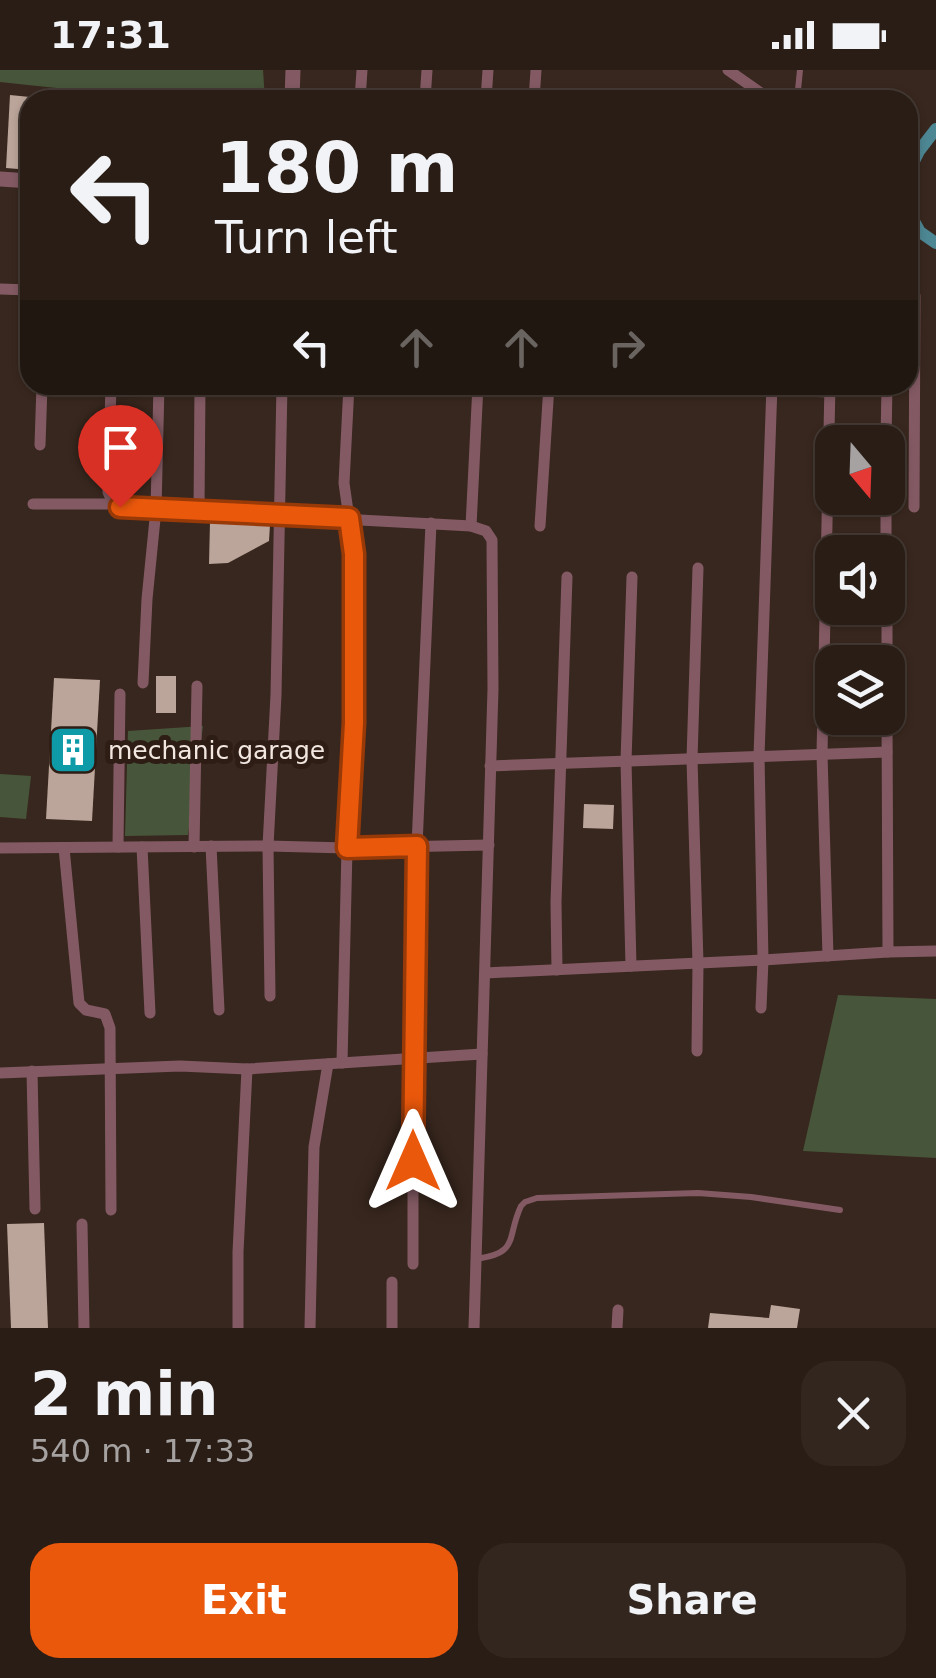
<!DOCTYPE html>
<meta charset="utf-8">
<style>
:root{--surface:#2a1d16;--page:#32261f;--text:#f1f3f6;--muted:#a5a2a1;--line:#463b35;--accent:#ea580c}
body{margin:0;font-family:"DejaVu Sans",sans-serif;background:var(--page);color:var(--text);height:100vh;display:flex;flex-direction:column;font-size:38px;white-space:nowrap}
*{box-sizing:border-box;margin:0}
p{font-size:32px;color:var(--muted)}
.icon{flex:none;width:55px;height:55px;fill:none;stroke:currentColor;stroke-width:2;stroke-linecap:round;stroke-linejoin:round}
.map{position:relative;height:1258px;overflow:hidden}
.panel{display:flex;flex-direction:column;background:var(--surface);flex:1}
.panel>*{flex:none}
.banner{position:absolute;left:20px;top:20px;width:898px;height:305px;border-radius:30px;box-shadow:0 2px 8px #0004,0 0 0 2px var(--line);background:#2a1d16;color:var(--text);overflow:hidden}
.needle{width:65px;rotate:161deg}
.fabs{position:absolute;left:815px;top:355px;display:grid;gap:20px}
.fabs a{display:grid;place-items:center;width:90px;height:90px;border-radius:20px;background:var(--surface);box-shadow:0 2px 8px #0004,0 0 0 2px var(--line);font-size:50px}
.pin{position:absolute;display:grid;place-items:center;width:85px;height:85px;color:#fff;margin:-102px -42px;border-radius:50% 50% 50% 0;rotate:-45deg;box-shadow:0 0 10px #0007}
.pin .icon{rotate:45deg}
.me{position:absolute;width:110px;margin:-55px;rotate:0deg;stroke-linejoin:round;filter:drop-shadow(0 0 8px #0008)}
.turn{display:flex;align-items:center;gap:35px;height:210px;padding:0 30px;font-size:45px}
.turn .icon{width:130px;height:130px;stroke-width:2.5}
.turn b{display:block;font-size:70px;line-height:85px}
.lanes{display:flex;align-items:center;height:95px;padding:0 30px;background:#0003;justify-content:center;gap:50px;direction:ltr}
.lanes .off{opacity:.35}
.round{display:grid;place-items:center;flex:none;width:105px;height:105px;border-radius:30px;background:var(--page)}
.headline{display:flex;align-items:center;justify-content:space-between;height:170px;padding:0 30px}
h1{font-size:60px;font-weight:600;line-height:75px}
.action{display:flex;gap:20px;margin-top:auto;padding:20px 30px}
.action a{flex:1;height:115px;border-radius:30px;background:var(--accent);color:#fff;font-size:40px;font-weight:600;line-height:115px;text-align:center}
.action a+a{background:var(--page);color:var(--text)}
.status{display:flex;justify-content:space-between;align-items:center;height:70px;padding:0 50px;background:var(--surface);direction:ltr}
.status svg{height:28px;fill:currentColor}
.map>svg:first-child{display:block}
.green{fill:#47563a}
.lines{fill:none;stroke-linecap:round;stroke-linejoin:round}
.canal{stroke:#4d8793;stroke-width:12}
.building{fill:#bba499}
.service{stroke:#835a64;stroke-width:6}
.minor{stroke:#835a64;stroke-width:11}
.tertiary{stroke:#835a64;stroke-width:15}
.route-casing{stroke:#983908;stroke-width:25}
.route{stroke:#ea580c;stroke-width:18}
.labels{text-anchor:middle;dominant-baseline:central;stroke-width:10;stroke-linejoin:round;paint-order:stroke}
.poi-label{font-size:25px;fill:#f3e7e1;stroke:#2e1d15;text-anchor:start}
</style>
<div class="status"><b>17:31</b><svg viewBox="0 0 49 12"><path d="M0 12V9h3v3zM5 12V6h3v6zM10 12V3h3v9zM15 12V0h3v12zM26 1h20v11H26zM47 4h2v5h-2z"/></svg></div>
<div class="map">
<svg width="936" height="1258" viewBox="0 0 936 1258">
<rect width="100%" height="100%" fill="#38271e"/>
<g class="green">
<path d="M0 0H263L265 30H76L75 20 0 12Z"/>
<path d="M203 656 188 765 125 766 128 661Z"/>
<path d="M0 704 31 706 26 749 0 747Z"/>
<path d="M838 925 936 929V1088L803 1081Z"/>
</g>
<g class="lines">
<g class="canal">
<path d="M908 103 919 81 936 59"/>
<path d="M908 140 920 162 936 173"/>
</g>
</g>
<g class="building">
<path d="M10 25 30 27V100L6 98Z"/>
<path d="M210 452 270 455 269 471 228 493 209 494Z"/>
<rect x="156" y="606" width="20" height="37"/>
<path d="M54 608 100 610 92 751 46 749Z"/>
<path d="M584 734 614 735 613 759 583 758Z"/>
<path d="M44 1153 48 1258H11L7 1154Z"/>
<path d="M771 1235 800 1239 797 1258H708L710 1243 769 1248Z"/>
</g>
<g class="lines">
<g class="service">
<path d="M797 30 800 0"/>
<path d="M476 1189C520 1183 506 1168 521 1136L525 1132 537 1128 698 1123 751 1127 840 1140"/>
</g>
<g class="minor">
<path d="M728 0 771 30"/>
<path d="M360 30 362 0"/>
<path d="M425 30 427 0"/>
<path d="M486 30 488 0"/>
<path d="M534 30 536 0"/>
<path d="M908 215 912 217 915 226 914 437"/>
<path d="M0 219 30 220"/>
<path d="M111 315 108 422 113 434 120 437 471 456 486 461 492 470 493 619 474 1258"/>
<path d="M772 320 830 322"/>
<path d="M886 372 887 315"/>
<path d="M40 375 42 315"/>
<path d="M886 428V482"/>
<path d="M33 434H113"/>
<path d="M199 440 200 315"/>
<path d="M471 456 478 315"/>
<path d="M540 456 549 315"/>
<path d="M887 538V592"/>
<path d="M143 613 147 529 156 439 159 315"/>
<path d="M887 648 888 882"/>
<path d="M490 696 887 682"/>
<path d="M211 776 219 940"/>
<path d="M118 777 120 624"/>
<path d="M142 777 150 943"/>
<path d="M194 777 197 616"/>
<path d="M0 778 268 776 347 778 354 653V484L344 413 349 315"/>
<path d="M64 778 79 933 86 940 105 944 110 958 111 1140"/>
<path d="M828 886 822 684 830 315"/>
<path d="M631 896 626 691 632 507"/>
<path d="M557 900 556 832 567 507"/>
<path d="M485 903 763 890 888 882 936 881"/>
<path d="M270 926 268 776 276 625 282 315"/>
<path d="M761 938 763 890 759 686 772 315"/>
<path d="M697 981 698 893 692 689 698 498"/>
<path d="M342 993 347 778 489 775"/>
<path d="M32 1001 35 1139"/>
<path d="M0 1003 180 996 247 999 482 984"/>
<path d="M82 1154 84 1258"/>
<path d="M413 1194V989L417 776 431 453"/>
<path d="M392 1212V1258"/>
<path d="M238 1258V1182L247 999"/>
<path d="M310 1258 314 1077 328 994"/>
<path d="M617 1258 618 1240"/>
</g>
<g class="tertiary">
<path d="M292 30 293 0"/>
<path d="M0 109 30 111"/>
</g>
</g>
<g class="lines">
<g class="route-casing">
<path id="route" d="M120 437 349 448 354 484V653L347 778 417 776 413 1091"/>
</g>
<use href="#route" class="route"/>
</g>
<defs>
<g id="building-square" transform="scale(2.5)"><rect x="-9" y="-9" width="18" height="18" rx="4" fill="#0f9aa8" stroke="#2e1d15"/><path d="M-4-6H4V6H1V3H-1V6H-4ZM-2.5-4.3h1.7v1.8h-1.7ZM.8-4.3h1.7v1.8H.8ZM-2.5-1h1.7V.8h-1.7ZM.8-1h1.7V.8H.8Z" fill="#fff"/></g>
</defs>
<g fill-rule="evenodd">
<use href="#building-square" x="73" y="680"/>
</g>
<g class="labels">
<g class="poi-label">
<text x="108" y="680">mechanic garage</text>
</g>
</g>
</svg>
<div class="fabs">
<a><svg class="needle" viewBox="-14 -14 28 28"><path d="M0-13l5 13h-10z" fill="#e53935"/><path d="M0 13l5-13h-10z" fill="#a5a2a1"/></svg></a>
<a><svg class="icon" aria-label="sound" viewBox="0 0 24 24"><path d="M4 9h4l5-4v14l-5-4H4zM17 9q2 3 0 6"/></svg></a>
<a><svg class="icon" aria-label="layers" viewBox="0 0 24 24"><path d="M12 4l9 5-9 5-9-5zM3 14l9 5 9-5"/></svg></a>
</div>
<div class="pin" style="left:120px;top:437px;background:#d93025"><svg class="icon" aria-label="arrive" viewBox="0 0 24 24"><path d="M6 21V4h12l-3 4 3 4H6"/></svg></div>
<svg class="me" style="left:413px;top:1091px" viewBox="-20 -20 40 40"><path d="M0-17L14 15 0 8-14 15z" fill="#ea580c" stroke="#fff" stroke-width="4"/></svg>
<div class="banner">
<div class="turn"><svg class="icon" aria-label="left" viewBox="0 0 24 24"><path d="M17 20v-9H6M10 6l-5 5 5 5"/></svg><div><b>180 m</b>Turn left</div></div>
<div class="lanes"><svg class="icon" aria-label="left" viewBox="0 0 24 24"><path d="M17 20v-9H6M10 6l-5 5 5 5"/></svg><svg class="icon off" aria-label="ahead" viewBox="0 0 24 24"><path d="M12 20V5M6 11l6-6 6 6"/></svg><svg class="icon off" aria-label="ahead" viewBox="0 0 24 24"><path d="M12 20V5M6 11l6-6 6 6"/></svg><svg class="icon off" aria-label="right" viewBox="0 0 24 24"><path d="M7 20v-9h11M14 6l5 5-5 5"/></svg></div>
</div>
</div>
<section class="panel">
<div class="headline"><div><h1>2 min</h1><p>540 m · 17:33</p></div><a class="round"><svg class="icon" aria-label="close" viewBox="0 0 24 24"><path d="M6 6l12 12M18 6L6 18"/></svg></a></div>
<div class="action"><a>Exit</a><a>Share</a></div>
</section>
